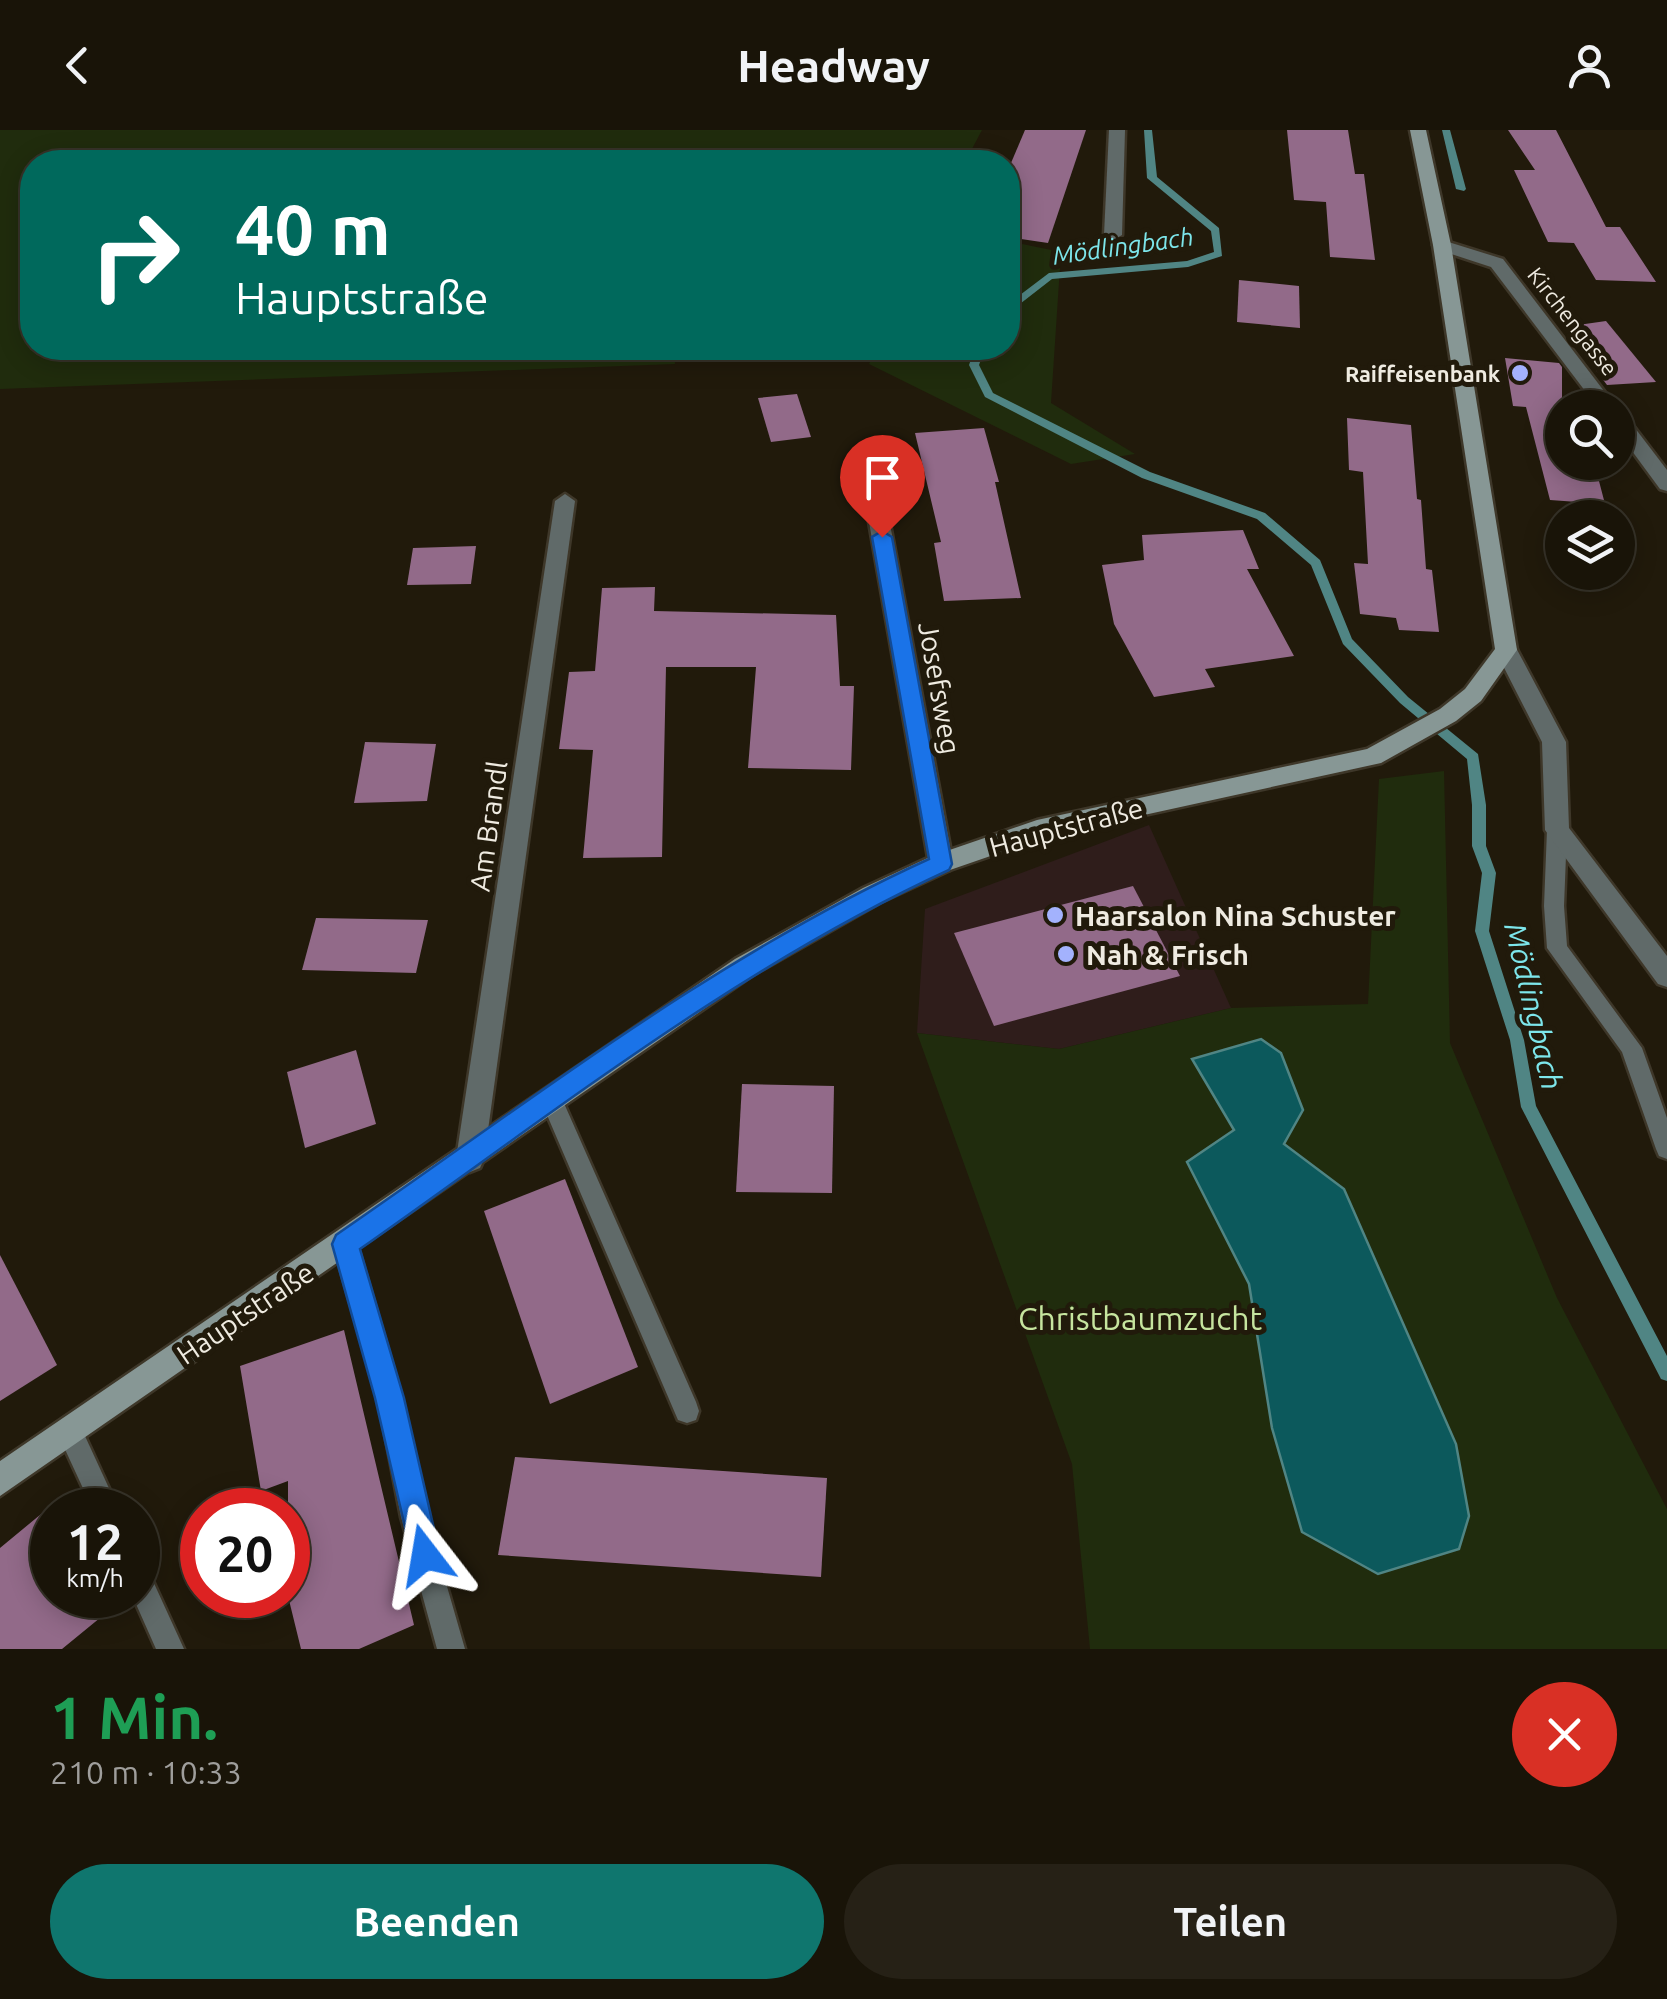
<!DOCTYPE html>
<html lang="de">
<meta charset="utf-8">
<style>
:root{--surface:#191408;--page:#262116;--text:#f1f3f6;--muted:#9f9e9c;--line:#373329;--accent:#0f766e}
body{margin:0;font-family:Ubuntu,sans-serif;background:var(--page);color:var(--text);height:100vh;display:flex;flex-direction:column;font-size:38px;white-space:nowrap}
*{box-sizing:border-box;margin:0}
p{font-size:32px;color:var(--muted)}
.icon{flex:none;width:55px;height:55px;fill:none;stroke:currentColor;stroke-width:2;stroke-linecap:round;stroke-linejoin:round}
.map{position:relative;height:1519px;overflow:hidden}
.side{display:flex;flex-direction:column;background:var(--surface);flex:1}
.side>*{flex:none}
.top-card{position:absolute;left:20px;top:20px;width:1000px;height:210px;border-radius:40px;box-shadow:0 5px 25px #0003,0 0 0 2px var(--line);background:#00695c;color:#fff;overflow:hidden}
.buttons{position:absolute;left:1545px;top:260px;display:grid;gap:20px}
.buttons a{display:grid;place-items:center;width:90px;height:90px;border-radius:50%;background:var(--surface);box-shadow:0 5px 25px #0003,0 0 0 2px var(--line);font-size:50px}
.speed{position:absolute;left:30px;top:1358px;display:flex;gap:20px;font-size:50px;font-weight:700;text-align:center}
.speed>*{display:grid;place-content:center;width:130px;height:130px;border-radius:50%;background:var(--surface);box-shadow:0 5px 25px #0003,0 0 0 2px var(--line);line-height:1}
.speed small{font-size:25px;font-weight:400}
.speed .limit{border:15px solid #d22;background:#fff;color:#111}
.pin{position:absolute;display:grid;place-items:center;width:85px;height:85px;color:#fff;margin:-102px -42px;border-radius:50% 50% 50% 0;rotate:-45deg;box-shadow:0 0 10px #0007}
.pin .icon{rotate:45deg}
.me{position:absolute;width:110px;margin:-55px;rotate:346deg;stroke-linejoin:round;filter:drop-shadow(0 0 8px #0008)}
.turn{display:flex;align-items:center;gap:35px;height:210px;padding:0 50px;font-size:45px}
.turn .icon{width:130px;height:130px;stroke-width:2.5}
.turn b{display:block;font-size:70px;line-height:85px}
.round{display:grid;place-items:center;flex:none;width:105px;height:105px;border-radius:52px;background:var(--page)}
.summary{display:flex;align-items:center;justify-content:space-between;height:170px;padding:0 50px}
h1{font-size:60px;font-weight:700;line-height:75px;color:#1e9e55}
.action{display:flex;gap:20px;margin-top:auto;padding:20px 50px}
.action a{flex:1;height:115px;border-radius:60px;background:var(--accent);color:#fff;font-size:40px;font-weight:700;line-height:115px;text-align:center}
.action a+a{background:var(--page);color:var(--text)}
header{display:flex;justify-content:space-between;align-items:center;height:130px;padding:0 50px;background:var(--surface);font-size:45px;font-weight:700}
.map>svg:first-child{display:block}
.commercial{fill:#2f1d1b}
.green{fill:#202c0d;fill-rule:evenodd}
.water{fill:#0c595c;stroke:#508584;stroke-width:2.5}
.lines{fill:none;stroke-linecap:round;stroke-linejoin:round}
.stream{fill:#508584;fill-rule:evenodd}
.building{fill:#926a89}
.service-casing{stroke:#3e3729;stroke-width:5}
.minor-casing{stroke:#3e3729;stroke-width:5}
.secondary-casing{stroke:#3e3729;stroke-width:5}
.service{fill:#606a69;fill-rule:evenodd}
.minor{fill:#606a69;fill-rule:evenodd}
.secondary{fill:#879795;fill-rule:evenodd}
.route{fill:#1a73e8;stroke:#114b97;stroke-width:2.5}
.poi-dot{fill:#a3b2fd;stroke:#211a0b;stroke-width:4}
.labels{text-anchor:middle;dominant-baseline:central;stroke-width:10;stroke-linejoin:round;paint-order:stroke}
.far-street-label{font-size:22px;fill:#efebe1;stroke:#211a0b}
.far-poi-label{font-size:22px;font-weight:bold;fill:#efebe1;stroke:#211a0b;text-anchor:end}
.far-water-label{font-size:25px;font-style:italic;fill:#7de6eb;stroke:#211a0b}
.street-label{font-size:28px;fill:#efebe1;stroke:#211a0b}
.poi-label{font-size:28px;font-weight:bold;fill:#efebe1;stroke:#211a0b;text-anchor:start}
.water-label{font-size:30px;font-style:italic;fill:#7de6eb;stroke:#211a0b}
.near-park-label{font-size:32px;fill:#c6e59f;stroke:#211a0b}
</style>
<header><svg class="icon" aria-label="back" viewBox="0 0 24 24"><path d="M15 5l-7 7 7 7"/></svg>Headway<svg class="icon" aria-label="person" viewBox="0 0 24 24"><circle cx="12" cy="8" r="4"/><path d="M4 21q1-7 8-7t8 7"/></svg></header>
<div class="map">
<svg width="1667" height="1519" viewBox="0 0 1667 1519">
<rect width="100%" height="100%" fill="#211a0b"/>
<path class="commercial" d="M1149 695 1231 878 1059 919 917 903 925 779Z"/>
<g class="green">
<path d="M0 0H982L965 32H32V218H674L675 234 0 259Z"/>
<path d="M1008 111 1061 122 1051 273 1135 324 1071 334 869 234 877 218H1008Z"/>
<path d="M1444 641 1450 913 1557 1168 1667 1379V1519H1090L1072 1334 917 903 1059 919 1231 878 1368 874 1379 649ZM1281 923 1302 980 1283 1014 1344 1059 1456 1314 1469 1386 1302 1402 1272 1298 1249 1154 1187 1032 1235 1000Z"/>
</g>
<path class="water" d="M1261 909 1281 923 1303 980 1284 1014 1344 1059 1456 1314 1469 1386 1459 1419 1378 1444 1302 1402 1272 1298 1249 1154 1187 1032 1234 1000 1192 929Z"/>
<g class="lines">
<g class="stream">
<path d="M1144 0H1152L1157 47 1219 98 1222 126 1188 137 1052 149 1012 180 1008 181V174L1049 143 1187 131 1214 122 1211 101 1147 48Z"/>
<path d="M1442 0H1450L1466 59 1464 61 1456 59Z"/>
<path d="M975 218H985L979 235 993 263 1150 342 1265 383 1320 430 1352 509 1408 567 1478 624 1486 675V716L1496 743 1489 801 1524 910 1536 976 1667 1226V1251L1661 1249 1521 977 1510 910 1475 801 1482 743 1472 716V675L1467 629 1400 573 1343 514 1311 435 1257 389 1142 348 985 267 969 235Z"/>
</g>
</g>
<g class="building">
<path d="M1025 0H1086L1048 113 1008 107V40Z"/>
<path d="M1287 0H1348L1355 44H1364L1375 130 1330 127 1326 72 1294 70Z"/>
<path d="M1508 0H1556L1606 97H1620L1656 152 1596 150 1574 113 1548 112 1514 40H1535Z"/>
<path d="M1239 150 1299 156 1300 198 1237 192Z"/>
<path d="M1606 191 1656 252 1607 255 1564 197Z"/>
<path d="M1505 228 1559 233 1562 237V332H1594L1605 374 1550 370 1526 277 1513 276Z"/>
<path d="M797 264 811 307 771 312 758 268Z"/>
<path d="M1347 288 1411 295 1417 369 1421 370 1426 439 1432 440 1439 502 1399 500 1396 488 1360 484 1354 433 1368 434 1363 342 1349 340Z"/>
<path d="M984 298 999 352H995L1021 468 944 471 934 413 941 412 915 303Z"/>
<path d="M1243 400 1259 439H1247L1294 526 1205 539 1215 557 1154 567 1114 494 1102 435 1144 430 1142 405Z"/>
<path d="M476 416 471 454 407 455 413 418Z"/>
<path d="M655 457 654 481 836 485 840 556H854L851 640 748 638 756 537H666L662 727 583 728 593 620 559 619 569 542 595 541 602 458Z"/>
<path d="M365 612 436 614 427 671 354 673Z"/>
<path d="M1133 756 1180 846 994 896 954 803Z"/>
<path d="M316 788 428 790 416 843 302 840Z"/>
<path d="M356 920 376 994 305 1018 287 942Z"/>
<path d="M742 954 834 956 832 1063 736 1062Z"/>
<path d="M565 1049 638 1237 550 1274 484 1081Z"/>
<path d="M0 1125 57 1235 0 1271Z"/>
<path d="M344 1200 414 1495 359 1519H301L288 1466V1351L261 1361 240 1236Z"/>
<path d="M515 1327 827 1348 821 1447 498 1425Z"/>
<path d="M52 1375V1465H128L62 1519H0V1418Z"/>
</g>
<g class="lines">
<g class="service-casing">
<g id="service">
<path d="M1557 692 1567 700 1564 776 1567 816 1642 918 1667 988V1029L1659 1026 1656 1019 1622 922 1547 818 1544 776 1547 700Z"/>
<path d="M552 961 560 964 563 971 696 1272 699 1281 696 1290 687 1293 678 1290 541 971 544 964Z"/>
<path d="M345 1103 353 1106 357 1114 402 1268 427 1387 465 1519H437L401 1387 378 1268 333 1114 337 1106Z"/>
<path d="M70 1289 79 1293 119 1380H93L57 1302 61 1293Z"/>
<path d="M138 1434 147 1438 184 1519H156L132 1465H138Z"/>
</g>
</g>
<g class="minor-casing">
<g id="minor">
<path d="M1109 0H1125L1122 105 1113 110 1104 105Z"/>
<path d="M1442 110 1503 129 1617 278H1598L1491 137 1436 119 1433 115Z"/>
<path d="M1618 283 1625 285 1667 340V361L1660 359 1618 302Z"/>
<path d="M869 329 879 335 953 733 950 740H932L929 733 859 335Z"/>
<path d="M565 364 575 371 484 1029 480 1038 470 1042 460 1038 456 1029 555 371Z"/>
<path d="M1506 512 1514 514 1566 612 1569 698 1667 826V857L1658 854 1545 700 1542 612 1495 520Z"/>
</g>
</g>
<g class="secondary-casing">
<path id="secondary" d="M1410 0H1426L1451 115 1517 520 1481 571 1456 591 1381 633 1048 706 950 740 881 772 753 845 0 1366V1331L735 829 863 758 932 726 1037 690 1367 619 1440 579 1465 559 1495 519 1433 115Z"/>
</g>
<use href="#service" class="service"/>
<use href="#minor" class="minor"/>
<use href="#secondary" class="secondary"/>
</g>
<path class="route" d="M882 401 892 407 952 734 949 740C736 838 551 985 360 1119L404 1268 440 1425 435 1436 425 1440 414 1436 375 1268 332 1114 336 1105C528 973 715 826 929 729L872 407Z"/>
<g class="poi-dot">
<circle cx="1520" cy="243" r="10"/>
<circle cx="1055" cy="785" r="10"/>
<circle cx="1066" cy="824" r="10"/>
</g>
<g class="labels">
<g class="far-street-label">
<text transform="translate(1573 191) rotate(52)">Kirchengasse</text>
</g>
<g class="far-poi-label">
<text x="1500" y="243">Raiffeisenbank</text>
</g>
<g class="far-water-label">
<text transform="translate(1123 116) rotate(-8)">Mödlingbach</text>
</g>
<g class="street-label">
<text transform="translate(940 558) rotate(80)">Josefsweg</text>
<text transform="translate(488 696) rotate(-82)">Am Brandl</text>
<text transform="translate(1066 697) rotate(-15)">Hauptstraße</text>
<text transform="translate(245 1183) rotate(-34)">Hauptstraße</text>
</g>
<g class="poi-label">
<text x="1075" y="785">Haarsalon Nina Schuster</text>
<text x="1086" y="824">Nah &amp; Frisch</text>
</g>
<g class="water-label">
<text transform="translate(1534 876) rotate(77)">Mödlingbach</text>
</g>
<g class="near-park-label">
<text x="1140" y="1188">Christbaumzucht</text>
</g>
</g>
</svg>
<div class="buttons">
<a><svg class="icon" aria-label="search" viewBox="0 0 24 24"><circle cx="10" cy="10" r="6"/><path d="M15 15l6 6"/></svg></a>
<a><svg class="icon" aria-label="layers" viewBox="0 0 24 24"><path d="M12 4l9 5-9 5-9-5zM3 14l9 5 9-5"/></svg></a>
</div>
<div class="speed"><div>12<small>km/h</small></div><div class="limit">20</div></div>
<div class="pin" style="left:882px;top:407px;background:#d93025"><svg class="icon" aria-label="arrive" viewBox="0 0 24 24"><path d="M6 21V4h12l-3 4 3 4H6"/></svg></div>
<svg class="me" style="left:425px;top:1425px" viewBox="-20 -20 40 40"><path d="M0-17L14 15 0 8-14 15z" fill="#1a73e8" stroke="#fff" stroke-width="4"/></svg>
<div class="top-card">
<div class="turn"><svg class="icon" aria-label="right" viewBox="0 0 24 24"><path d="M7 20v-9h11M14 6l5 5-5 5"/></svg><div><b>40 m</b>Hauptstraße</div></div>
</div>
</div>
<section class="side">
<div class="summary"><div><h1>1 Min.</h1><p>210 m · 10:33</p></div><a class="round" style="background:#d93025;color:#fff"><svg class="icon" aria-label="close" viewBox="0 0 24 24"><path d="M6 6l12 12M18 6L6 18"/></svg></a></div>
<div class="action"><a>Beenden</a><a>Teilen</a></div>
</section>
